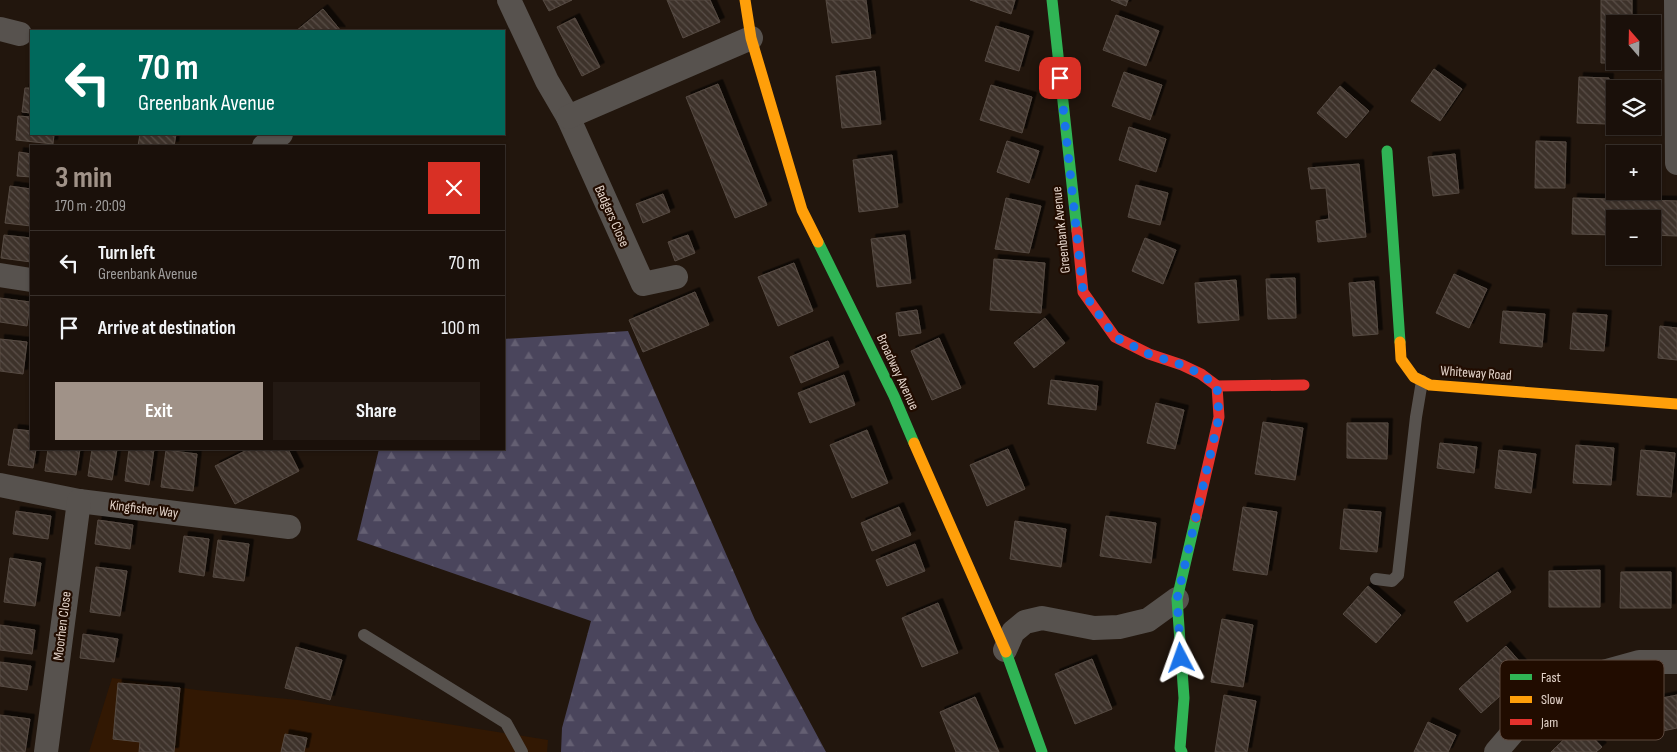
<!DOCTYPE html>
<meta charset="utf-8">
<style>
:root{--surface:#1a100a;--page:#231913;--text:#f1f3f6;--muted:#9f9d9c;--line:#38302b;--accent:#a09288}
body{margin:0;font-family:"Sofia Sans Condensed",sans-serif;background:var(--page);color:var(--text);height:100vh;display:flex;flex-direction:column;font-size:19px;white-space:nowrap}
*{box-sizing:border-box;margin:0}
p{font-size:16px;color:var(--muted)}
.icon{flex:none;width:28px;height:28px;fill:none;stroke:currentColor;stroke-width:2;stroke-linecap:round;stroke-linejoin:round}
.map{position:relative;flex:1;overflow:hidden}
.drawer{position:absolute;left:30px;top:145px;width:475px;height:305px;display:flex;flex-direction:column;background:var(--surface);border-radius:0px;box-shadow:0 1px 4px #0004,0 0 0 1px var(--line)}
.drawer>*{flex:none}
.top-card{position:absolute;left:30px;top:30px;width:475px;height:105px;border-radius:0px;box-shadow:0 1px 4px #0004,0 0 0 1px var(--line);background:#00695c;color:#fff;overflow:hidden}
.needle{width:32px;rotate:340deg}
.buttons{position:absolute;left:1606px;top:15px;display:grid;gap:10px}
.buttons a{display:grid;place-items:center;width:55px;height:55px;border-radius:0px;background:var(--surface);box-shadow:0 1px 4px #0004,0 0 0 1px var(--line);font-size:25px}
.pin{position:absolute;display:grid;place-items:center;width:42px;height:42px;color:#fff;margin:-21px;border-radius:10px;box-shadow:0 2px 8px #0006}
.me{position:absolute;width:55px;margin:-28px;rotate:356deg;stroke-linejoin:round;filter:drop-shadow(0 0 4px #0008)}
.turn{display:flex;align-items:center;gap:18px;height:105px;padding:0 25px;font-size:22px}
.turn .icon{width:65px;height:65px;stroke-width:2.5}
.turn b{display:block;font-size:35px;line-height:42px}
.round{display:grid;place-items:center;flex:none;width:52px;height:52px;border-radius:0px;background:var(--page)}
.headline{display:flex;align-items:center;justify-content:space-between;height:85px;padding:0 25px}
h1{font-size:30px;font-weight:700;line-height:38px;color:var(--accent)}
.button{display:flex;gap:10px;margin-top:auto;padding:10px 25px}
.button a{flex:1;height:58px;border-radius:0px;background:var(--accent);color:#fff;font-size:20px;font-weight:700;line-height:58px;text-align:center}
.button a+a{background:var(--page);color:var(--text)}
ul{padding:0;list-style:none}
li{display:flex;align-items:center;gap:15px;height:65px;padding:0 25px;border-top:1px solid var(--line)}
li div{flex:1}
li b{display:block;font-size:19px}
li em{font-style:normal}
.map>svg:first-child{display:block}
.built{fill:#321803}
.forest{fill:url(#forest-firs)}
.building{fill:url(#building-back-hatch);stroke:#564b43;filter:url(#shadow)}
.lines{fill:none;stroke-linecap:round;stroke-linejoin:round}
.lane{stroke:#57524e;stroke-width:12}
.street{stroke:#57524e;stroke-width:24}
.fast{stroke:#30b455;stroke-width:11}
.slow{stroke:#ff9f0a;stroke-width:11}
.jam{stroke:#e5322d;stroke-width:11}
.route{stroke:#1a73e8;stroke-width:9;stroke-dasharray:0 16.2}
.labels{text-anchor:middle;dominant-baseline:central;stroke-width:4.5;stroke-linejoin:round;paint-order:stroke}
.street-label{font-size:14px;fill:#e4d4ca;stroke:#210c00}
.key{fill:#210c00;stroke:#5c483d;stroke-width:1}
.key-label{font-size:14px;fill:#e4d4ca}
</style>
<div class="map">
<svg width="1677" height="752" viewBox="0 0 1677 752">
<defs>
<pattern id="forest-firs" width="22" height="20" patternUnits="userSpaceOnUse" patternTransform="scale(1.25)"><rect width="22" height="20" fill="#4a455c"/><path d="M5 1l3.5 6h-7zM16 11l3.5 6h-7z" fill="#645f72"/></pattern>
<pattern id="building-back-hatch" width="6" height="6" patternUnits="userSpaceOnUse" patternTransform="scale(1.25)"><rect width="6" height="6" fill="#3e322b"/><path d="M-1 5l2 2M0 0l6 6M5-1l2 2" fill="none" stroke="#5a4f48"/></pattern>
<filter id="shadow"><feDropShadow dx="4.5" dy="-4.5" stdDeviation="0" flood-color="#0009"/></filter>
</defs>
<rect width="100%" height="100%" fill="#22160d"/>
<path class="built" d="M112 678 197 690 298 700 548 740 547 752H89Z"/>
<path class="forest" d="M628 331 755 620 826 752H561L562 728 591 621 357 540 379 449H504V339Z"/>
<g class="building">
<path d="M543 0H572L549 11Z"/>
<path d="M667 0H710L720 22 683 38Z"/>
<path d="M826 0H866L871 38 832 43Z"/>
<path d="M970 0H1015L1011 14Z"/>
<path d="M1111 0H1128L1126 6Z"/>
<path d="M1601 0H1632V24H1615V61H1632V63H1601Z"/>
<path d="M323 9 341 31H296Z"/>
<path d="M1116 15 1159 31 1146 66 1103 50Z"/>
<path d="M575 18 600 67 582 76 557 27Z"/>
<path d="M996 26 1029 36 1019 71 985 61Z"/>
<path d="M1434 69 1462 89 1440 121 1411 101Z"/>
<path d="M875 71 881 124 842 128 836 76Z"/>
<path d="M1124 72 1162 85 1150 120 1112 106Z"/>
<path d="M1579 77 1609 78 1607 124 1577 123Z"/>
<path d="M718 84 767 205 735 218 686 97Z"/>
<path d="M991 85 1032 97 1022 133 980 120Z"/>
<path d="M1340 86 1369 111 1346 138 1317 113Z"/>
<path d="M25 88H31V113L22 112Z"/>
<path d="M18 116 31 117V134H54L53 144 16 140Z"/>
<path d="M1129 127 1166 139 1156 172 1119 160Z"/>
<path d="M140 134H176L174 146H138Z"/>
<path d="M1007 141 1039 151 1029 183 997 172Z"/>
<path d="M1536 141 1566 142 1565 188H1535Z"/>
<path d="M19 152 31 154V177L17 176Z"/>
<path d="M1455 154 1459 193 1433 196 1428 157Z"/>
<path d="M892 155 898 207 859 212 853 160Z"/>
<path d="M1359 164 1366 237 1318 242 1316 221 1329 219 1326 188 1311 189 1308 168Z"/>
<path d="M1136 185 1168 193 1160 225 1128 217Z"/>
<path d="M10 186 31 189V226L5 223Z"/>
<path d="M663 194 670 212 643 223 636 204Z"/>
<path d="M1006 198 1041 206 1029 253 995 249Z"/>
<path d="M1573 198 1677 201V236L1652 235V219H1615V235L1572 234Z"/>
<path d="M4 235 31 238V262L1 258Z"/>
<path d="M688 235 695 253 675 261 668 242Z"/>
<path d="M905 235 911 283 877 287 871 239Z"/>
<path d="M1145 238 1176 250 1163 284 1132 271Z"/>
<path d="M994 259 1045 263 1041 313 990 310Z"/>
<path d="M794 263 813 311 778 326 758 277Z"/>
<path d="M1454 274 1487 289 1469 328 1436 313Z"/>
<path d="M1295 278 1296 318 1268 319 1266 279Z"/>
<path d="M1236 280 1239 320 1198 323 1195 283Z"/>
<path d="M1374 281 1378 334 1353 336 1349 283Z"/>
<path d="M695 292 709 325 643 352 629 320Z"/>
<path d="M0 298 30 302 27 326 0 322Z"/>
<path d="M917 310 921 333 899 336 896 313Z"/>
<path d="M1503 311 1545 314 1542 347 1500 343Z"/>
<path d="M1573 313 1607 315 1604 351 1570 349Z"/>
<path d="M1045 318 1065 343 1034 368 1014 343Z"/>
<path d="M1660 326 1677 328V360L1658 358Z"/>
<path d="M939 338 961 388 932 400 911 351Z"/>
<path d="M0 339 27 342 23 374 0 371Z"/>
<path d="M828 341 839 367 801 383 790 357Z"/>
<path d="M844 375 855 405 810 423 798 393Z"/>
<path d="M1051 380 1098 386 1096 410 1048 404Z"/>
<path d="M1156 403 1184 410 1175 449 1147 443Z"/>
<path d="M1263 422 1303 428 1295 480 1255 474Z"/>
<path d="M1347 423H1388L1387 459 1347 458Z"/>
<path d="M14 429 31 431V449H36L33 468 8 465Z"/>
<path d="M867 430 888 483 852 498 830 445Z"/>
<path d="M1440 443 1477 447 1474 473 1437 468Z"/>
<path d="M1576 445 1614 448 1611 485 1573 483Z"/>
<path d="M48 449H80L76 475 45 471Z"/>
<path d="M92 449H117L112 480 88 476Z"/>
<path d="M129 449H154L149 485 125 481Z"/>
<path d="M249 449H288L299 471 235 504 215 466Z"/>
<path d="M1008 449 1025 489 987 506 970 465Z"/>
<path d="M166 450 197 454 193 491 161 487Z"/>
<path d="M1499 450 1536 454 1531 493 1495 488Z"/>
<path d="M1641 450 1675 453 1671 497 1637 495Z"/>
<path d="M899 507 911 535 872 551 861 523Z"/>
<path d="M1243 507 1277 512 1267 575 1233 570Z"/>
<path d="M1344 509 1381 512 1377 552 1340 549Z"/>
<path d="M16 511 51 516 48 539 13 534Z"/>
<path d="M1106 516 1156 523 1151 563 1100 556Z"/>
<path d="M98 520 133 525 130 549 95 544Z"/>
<path d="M1015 521 1066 529 1061 567 1010 559Z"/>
<path d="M184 536 209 539 204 576 179 572Z"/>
<path d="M218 540 249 544 244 581 213 577Z"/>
<path d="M915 544 925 571 887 586 876 560Z"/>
<path d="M10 558 41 563 35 606 4 602Z"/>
<path d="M96 567 127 571 120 616 90 612Z"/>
<path d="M1600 570V607H1549V571Z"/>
<path d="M1498 572 1511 592 1467 622 1454 602Z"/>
<path d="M1621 572H1671V608H1620Z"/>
<path d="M1368 586 1401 615 1376 643 1343 614Z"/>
<path d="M938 603 958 653 922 667 902 618Z"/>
<path d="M1222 619 1253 625 1243 687 1211 682Z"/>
<path d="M0 625 35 630 32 654 0 650Z"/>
<path d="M83 634 118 639 114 662 80 658Z"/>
<path d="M1506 646 1528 671 1481 713 1459 689Z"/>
<path d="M296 647 342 660 330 700 285 688Z"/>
<path d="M1092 659 1112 709 1075 724 1055 674Z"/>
<path d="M0 662 31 666 27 690 0 686Z"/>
<path d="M118 683 180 688 174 752H139L140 742 113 739Z"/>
<path d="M1224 695 1256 701 1247 752H1215Z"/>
<path d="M1677 695V728L1625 739 1618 707Z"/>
<path d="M975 697 999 752H956L940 712Z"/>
<path d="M0 715 30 719 25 752H0Z"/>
<path d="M1428 722 1456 735 1448 752H1414Z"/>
<path d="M1580 724 1602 747 1596 752H1551Z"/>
<path d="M285 734 307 738 304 752H281Z"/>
</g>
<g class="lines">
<g class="lane">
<path d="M1376 579 1392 581 1398 575 1416 417 1422 381"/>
<path d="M364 635 506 723 522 752"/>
</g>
<g class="street">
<path d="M509 0 547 81 568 117 643 284 676 277"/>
<path d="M1676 0 1677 163"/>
<path d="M0 29 20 34"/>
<path d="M568 117 751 38"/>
<path d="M264 146 281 134"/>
<path d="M0 275 31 280"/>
<path d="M0 485 79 501 289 527"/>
<path d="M1005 650 1013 632 1025 622 1042 618 1094 628 1119 627 1148 620 1177 599"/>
<path d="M46 752 79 501"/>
<path d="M1496 752 1539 702 1574 680 1639 662H1677"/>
</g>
<g class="fast">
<path d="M1052 0 1077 231"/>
<path d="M1387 151 1400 342"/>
<path d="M818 242 894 396 914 443"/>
<path d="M1006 652 1042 752"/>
<path d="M1182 752 1180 748 1184 698 1177 599 1196 517"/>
</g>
<g class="slow">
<path d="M745 0 751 38 802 210 818 242"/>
<path d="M1400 342 1401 359 1414 377 1430 385 1677 404"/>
<path d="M914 443 1006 652"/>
</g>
<g class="jam">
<path d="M1077 231 1083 292 1115 337 1149 354 1182 365 1201 374 1217 386 1304 385"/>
<path d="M1196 517 1219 417 1217 386"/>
</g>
</g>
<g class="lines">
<path class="route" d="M1060 78 1083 292 1115 337 1149 354 1182 365 1201 374 1217 386 1219 417 1177 599 1181 658"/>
</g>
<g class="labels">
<g class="street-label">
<text transform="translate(612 216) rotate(66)">Badgers Close</text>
<text transform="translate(1061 230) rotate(-96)">Greenbank Avenue</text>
<text transform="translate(898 372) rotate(65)">Broadway Avenue</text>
<text transform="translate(1476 373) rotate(4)">Whiteway Road</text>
<text transform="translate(144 509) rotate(7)">Kingfisher Way</text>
<text transform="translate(62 626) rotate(-83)">Moorhen Close</text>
</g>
</g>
<rect x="1500" y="660" width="164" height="80" rx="8" class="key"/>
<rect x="1510" y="674" width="22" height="6" fill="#30b455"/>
<rect x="1510" y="696" width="22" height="7" fill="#ff9f0a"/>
<rect x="1510" y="719" width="22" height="6" fill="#e5322d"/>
<g class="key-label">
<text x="1541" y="682">Fast</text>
<text x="1541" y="704">Slow</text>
<text x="1541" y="727">Jam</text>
</g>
</svg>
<div class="buttons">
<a><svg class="needle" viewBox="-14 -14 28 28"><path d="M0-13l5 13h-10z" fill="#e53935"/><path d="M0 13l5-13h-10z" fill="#9f9d9c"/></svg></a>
<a><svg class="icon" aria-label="layers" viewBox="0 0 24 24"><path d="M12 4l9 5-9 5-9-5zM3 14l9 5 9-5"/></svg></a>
<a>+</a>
<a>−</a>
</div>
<div class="pin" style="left:1060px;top:78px;background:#d93025"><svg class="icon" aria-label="arrive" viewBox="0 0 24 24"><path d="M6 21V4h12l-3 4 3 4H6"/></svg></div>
<svg class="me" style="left:1181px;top:658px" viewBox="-20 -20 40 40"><path d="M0-17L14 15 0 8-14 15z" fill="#1a73e8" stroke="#fff" stroke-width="4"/></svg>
<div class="top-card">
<div class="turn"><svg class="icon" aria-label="left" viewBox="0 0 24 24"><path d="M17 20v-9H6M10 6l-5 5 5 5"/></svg><div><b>70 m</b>Greenbank Avenue</div></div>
</div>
<section class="drawer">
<div class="headline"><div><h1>3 min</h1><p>170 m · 20:09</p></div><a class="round" style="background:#d93025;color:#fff"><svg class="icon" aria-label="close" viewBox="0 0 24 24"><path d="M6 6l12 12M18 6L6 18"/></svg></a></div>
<ul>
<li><svg class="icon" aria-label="left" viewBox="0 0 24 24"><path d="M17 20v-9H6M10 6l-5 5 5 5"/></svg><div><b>Turn left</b><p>Greenbank Avenue</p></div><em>70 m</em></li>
<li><svg class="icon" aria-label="arrive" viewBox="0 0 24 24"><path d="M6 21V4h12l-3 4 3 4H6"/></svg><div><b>Arrive at destination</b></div><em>100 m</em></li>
</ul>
<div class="button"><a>Exit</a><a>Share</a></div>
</section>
</div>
